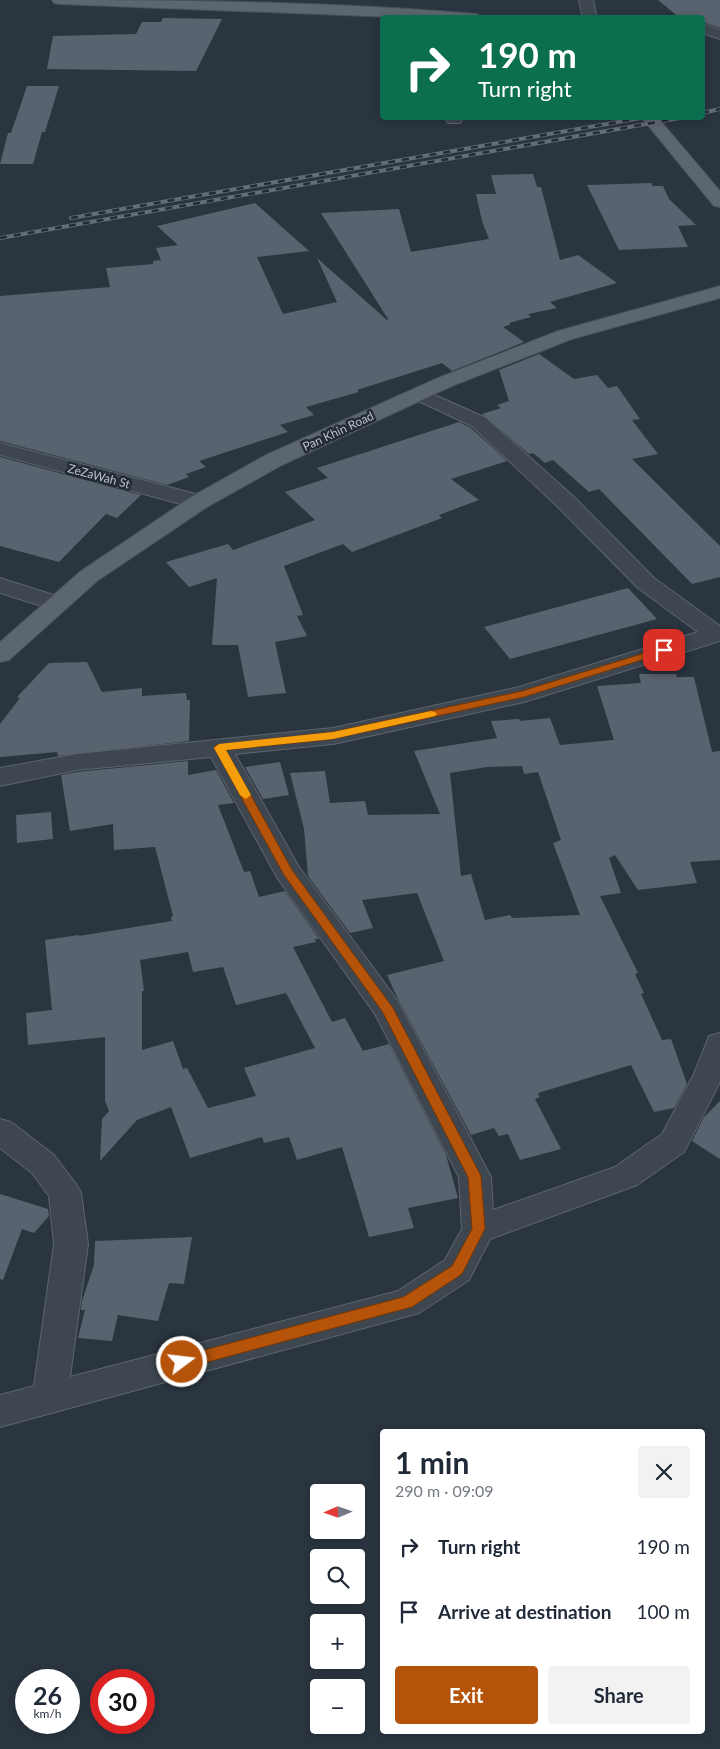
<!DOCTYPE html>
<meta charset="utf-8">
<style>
:root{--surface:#fff;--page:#f2f2f3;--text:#1f2937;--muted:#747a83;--accent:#b45309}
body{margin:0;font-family:Lato,sans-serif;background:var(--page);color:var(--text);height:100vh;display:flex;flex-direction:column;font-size:19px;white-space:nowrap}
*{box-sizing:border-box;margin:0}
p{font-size:16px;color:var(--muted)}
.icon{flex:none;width:28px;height:28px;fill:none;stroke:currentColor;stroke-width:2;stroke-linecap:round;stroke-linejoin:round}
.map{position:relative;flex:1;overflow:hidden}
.panel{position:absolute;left:380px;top:1429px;width:325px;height:305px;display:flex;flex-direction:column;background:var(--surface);border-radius:5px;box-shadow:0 2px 8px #0003}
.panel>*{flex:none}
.guide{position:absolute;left:380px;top:15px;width:325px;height:105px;border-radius:5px;box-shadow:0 2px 8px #0003;background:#0b6e4f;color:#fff;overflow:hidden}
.needle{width:32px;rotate:268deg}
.buttons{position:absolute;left:310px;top:1484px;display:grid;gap:10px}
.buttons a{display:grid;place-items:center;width:55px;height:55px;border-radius:5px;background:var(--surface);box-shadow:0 2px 8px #0003;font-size:25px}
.speed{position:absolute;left:15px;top:1669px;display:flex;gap:10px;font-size:25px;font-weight:700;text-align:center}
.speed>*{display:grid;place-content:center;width:65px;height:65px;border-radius:50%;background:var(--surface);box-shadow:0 2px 8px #0003;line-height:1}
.speed small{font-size:12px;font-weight:400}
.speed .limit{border:8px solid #d22;background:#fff;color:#111}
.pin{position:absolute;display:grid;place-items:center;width:42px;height:42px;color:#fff;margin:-21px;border-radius:10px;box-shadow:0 2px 8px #0006}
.me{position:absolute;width:55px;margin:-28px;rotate:75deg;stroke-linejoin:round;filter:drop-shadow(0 0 4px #0008)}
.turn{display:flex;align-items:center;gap:18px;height:105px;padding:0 15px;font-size:22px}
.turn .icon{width:65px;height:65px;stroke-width:2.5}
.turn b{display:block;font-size:35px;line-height:42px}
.round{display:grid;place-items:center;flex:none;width:52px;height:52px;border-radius:5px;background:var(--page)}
.head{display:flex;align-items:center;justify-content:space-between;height:85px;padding:0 15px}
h1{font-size:30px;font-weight:700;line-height:38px}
.primary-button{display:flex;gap:10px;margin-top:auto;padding:10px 15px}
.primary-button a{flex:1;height:58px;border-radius:5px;background:var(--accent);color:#fff;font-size:20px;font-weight:700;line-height:58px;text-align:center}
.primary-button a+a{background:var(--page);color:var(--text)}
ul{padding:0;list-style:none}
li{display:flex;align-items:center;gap:15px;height:65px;padding:0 15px}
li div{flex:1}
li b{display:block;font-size:19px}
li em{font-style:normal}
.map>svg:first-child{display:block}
.building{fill:#59636f;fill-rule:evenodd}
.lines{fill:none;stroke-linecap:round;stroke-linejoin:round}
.minor-casing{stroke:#5c656d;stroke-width:2}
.tertiary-casing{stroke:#5c656d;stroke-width:2}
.primary-casing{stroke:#485059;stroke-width:2}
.minor{fill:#3e4750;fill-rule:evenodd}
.tertiary{fill:#3e4750;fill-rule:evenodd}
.primary{fill:#5c666f;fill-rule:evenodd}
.rail-casing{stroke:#636d78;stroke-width:4}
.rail{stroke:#232c35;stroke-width:2.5;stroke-dasharray:7;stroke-linecap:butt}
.route{fill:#b45309;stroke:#753606}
.slow{fill:#f59e0b}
.labels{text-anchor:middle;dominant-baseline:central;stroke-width:5;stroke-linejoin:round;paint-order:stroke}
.far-street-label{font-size:12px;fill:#bbc2ca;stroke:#232c35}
</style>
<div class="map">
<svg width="720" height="1749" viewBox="0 0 720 1749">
<rect width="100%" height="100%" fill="#2a3540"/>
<g class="building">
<path d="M658 0H720V28L702 22V18H680Z"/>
<path d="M163 18 222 19 196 71 47 69 53 36 136 34 142 22H161Z"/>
<path d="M27 86H59L45 132H42L33 164H0L8 133H11Z"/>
<path d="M533 174 537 187H541L560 260 578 255 617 283 550 302 557 308 528 314 531 317 509 323 511 324 503 327 524 342 452 371 442 363 357 390 359 392 306 407 314 415 280 425 288 432 199 461 206 467 186 474 189 477 167 485 0 441V296L110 287 106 268 153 264V261L161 260 156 248 178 245 157 226 255 203 309 251 257 257 283 314 337 302 317 258 387 320 388 319 321 213 399 209 411 252 489 239 482 221 476 194H496L491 175Z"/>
<path d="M651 183 653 186H663L669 199 696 225 678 226 688 247 619 250 587 185Z"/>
<path d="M539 354 574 379 597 375 608 388 617 386 640 419 632 420 658 454 632 459 720 546V577L692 584 599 489 589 492 553 460 545 463 533 453 529 454 482 414 501 408 497 405 509 401 499 370Z"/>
<path d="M459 422 471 428 507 461 451 479 479 500 439 515 442 518 352 552 343 544 284 566 303 615 297 616 307 636 275 642 286 693 248 697 238 645H212L217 578 189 587 166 562 228 544 233 550 315 520 285 492 328 478 317 468Z"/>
<path d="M0 457 141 495 117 518 106 514 59 562 0 546Z"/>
<path d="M628 588 657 619 510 659 484 627Z"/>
<path d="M87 662 102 692 142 688V696L186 693 187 700H190L189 741 58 756 57 752 0 757V724L20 698 17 697 49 663Z"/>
<path d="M639 674H676L677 677H694L712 752 720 751V860L690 862 697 883 638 890 615 855 609 858 621 893 600 896 638 973 635 974 644 993 641 994 662 1040 671 1039 687 1084 674 1108 654 1112 631 1065 538 1093 540 1097 535 1099 561 1149 520 1160 508 1134 499 1136 494 1128 471 1135 397 997 387 975 444 961 417 893 362 900 373 928 350 933 308 876 304 829 290 773 325 771 330 803 365 801 368 815 440 814 414 751 497 738 491 721 519 719 520 721 550 718 560 745 614 740 597 686 641 683ZM522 766 524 774 538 772 561 840 553 843 580 915 512 918 510 915 485 920 471 874 461 876 450 773 487 767Z"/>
<path d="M188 761V775L216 770 234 803 218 805 244 872 250 871 259 897 285 891 319 939H315L316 942 293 947 332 1022 345 1018 363 1051 389 1044 446 1155 458 1198 408 1208 414 1228 369 1237 342 1147 297 1160 289 1137 264 1143 262 1137 190 1158 171 1107 137 1120 100 1161 102 1119 109 1111 105 1101V1037L28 1045 26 1013 52 1010 45 940 79 935V936L172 921 171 917 173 916 155 847 114 850 113 824 70 831 61 775 77 772ZM188 952 193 972 223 967 236 1005 286 993 315 1048 244 1068 256 1096 208 1108 187 1068 183 1069 173 1041 142 1050V991H144L140 960Z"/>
<path d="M280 762 289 795 263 799 245 767Z"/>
<path d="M51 812 53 839 17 843 16 815Z"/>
<path d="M720 1101V1159L692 1141 704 1117Z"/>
<path d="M0 1194 48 1209 49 1216 34 1233 22 1229 3 1280 0 1279Z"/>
<path d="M192 1237 184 1284 169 1283 158 1321 118 1315 112 1341 78 1338 85 1310H81L82 1301 94 1265 95 1241Z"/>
</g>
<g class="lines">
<g class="minor-casing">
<g id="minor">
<path d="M702 24 720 30V39L702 33Z"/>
<path d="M445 118H461L462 120 460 123H448Z"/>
<path d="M419 388 486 418 575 498 654 578 720 626V641L524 702 333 744 235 754 299 867 397 1000 491 1177 493 1210 615 1167 662 1134 694 1074 709 1036 720 1033V1082L684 1152 637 1185 490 1239 469 1280 419 1313 0 1427V1395L34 1386 54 1244 49 1196 32 1173 0 1148V1119L11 1122 54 1155 76 1184 81 1193 88 1244 70 1377 398 1291 445 1260 462 1229 459 1177 375 1014 278 879 211 757 77 770 0 786V768L77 754 333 728 519 687 698 632 638 588 559 508 472 426 412 398 409 394 412 390Z"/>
<path d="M0 443 207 497 210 502 207 507 199 509 0 455Z"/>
<path d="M0 578 66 599 70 604 66 609 58 611 0 593Z"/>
</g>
</g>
<g class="tertiary-casing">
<path id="tertiary" d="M579 0H593L597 18H583Z"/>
</g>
<g class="primary-casing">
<g id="primary">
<path d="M52 0C194 0 336 2 477 14L484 18H419L59 4 54 3Z"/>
<path d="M642 118H658L720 191V207L714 206Z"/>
<path d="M720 286V298L572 339 452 386 282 465 207 507 97 581 9 660 0 662V642L81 571 191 497 266 455 438 378 558 331Z"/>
</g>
</g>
<use href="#minor" class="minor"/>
<use href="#tertiary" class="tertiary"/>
<use href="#primary" class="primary"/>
<g class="rail-casing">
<g id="rail">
<path d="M702 113 720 109"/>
<path d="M71 218 641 118"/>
<path d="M0 238 680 118"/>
</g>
</g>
<use href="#rail" class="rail"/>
</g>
<path class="route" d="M664 647 667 648V652L524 697 333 739 226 750 292 870 393 1008 481 1176 485 1229 462 1274 412 1307 182 1369 177 1367 175 1362 177 1358 182 1356 403 1297 452 1266 472 1229 468 1177 382 1011 284 875 214 748 216 745 333 732 522 691Z"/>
<path class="slow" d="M431 711 435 712 437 714 435 716 333 739 226 750 251 795 246 799 240 795 214 748 219 744 333 732Z"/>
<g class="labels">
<g class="far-street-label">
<text transform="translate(338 431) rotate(-25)">Pan Khin Road</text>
<text transform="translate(99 476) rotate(15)">ZeZaWah St</text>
</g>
</g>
</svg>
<div class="buttons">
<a><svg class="needle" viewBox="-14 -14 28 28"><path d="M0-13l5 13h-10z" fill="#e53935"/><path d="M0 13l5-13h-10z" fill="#747a83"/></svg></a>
<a><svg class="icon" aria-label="search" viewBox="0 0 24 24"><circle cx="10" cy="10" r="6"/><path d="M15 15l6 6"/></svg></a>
<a>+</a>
<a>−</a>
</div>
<div class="speed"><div>26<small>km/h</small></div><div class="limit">30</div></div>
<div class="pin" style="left:664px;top:650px;background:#d93025"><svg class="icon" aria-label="arrive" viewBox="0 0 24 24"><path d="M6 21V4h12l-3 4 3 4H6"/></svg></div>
<svg class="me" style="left:182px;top:1362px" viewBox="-20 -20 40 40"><circle r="17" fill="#b45309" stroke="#fff" stroke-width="3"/><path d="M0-11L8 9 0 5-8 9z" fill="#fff"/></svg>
<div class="guide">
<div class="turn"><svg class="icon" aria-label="right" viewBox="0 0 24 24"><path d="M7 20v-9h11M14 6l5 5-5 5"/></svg><div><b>190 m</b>Turn right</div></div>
</div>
<section class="panel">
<div class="head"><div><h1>1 min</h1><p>290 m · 09:09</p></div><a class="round"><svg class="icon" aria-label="close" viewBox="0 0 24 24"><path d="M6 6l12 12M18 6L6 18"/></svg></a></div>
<ul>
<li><svg class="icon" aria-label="right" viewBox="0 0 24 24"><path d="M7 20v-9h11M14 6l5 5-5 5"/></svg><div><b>Turn right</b></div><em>190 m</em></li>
<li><svg class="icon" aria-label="arrive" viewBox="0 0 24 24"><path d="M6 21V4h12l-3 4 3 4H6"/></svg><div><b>Arrive at destination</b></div><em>100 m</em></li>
</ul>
<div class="primary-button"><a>Exit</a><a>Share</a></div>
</section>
</div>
